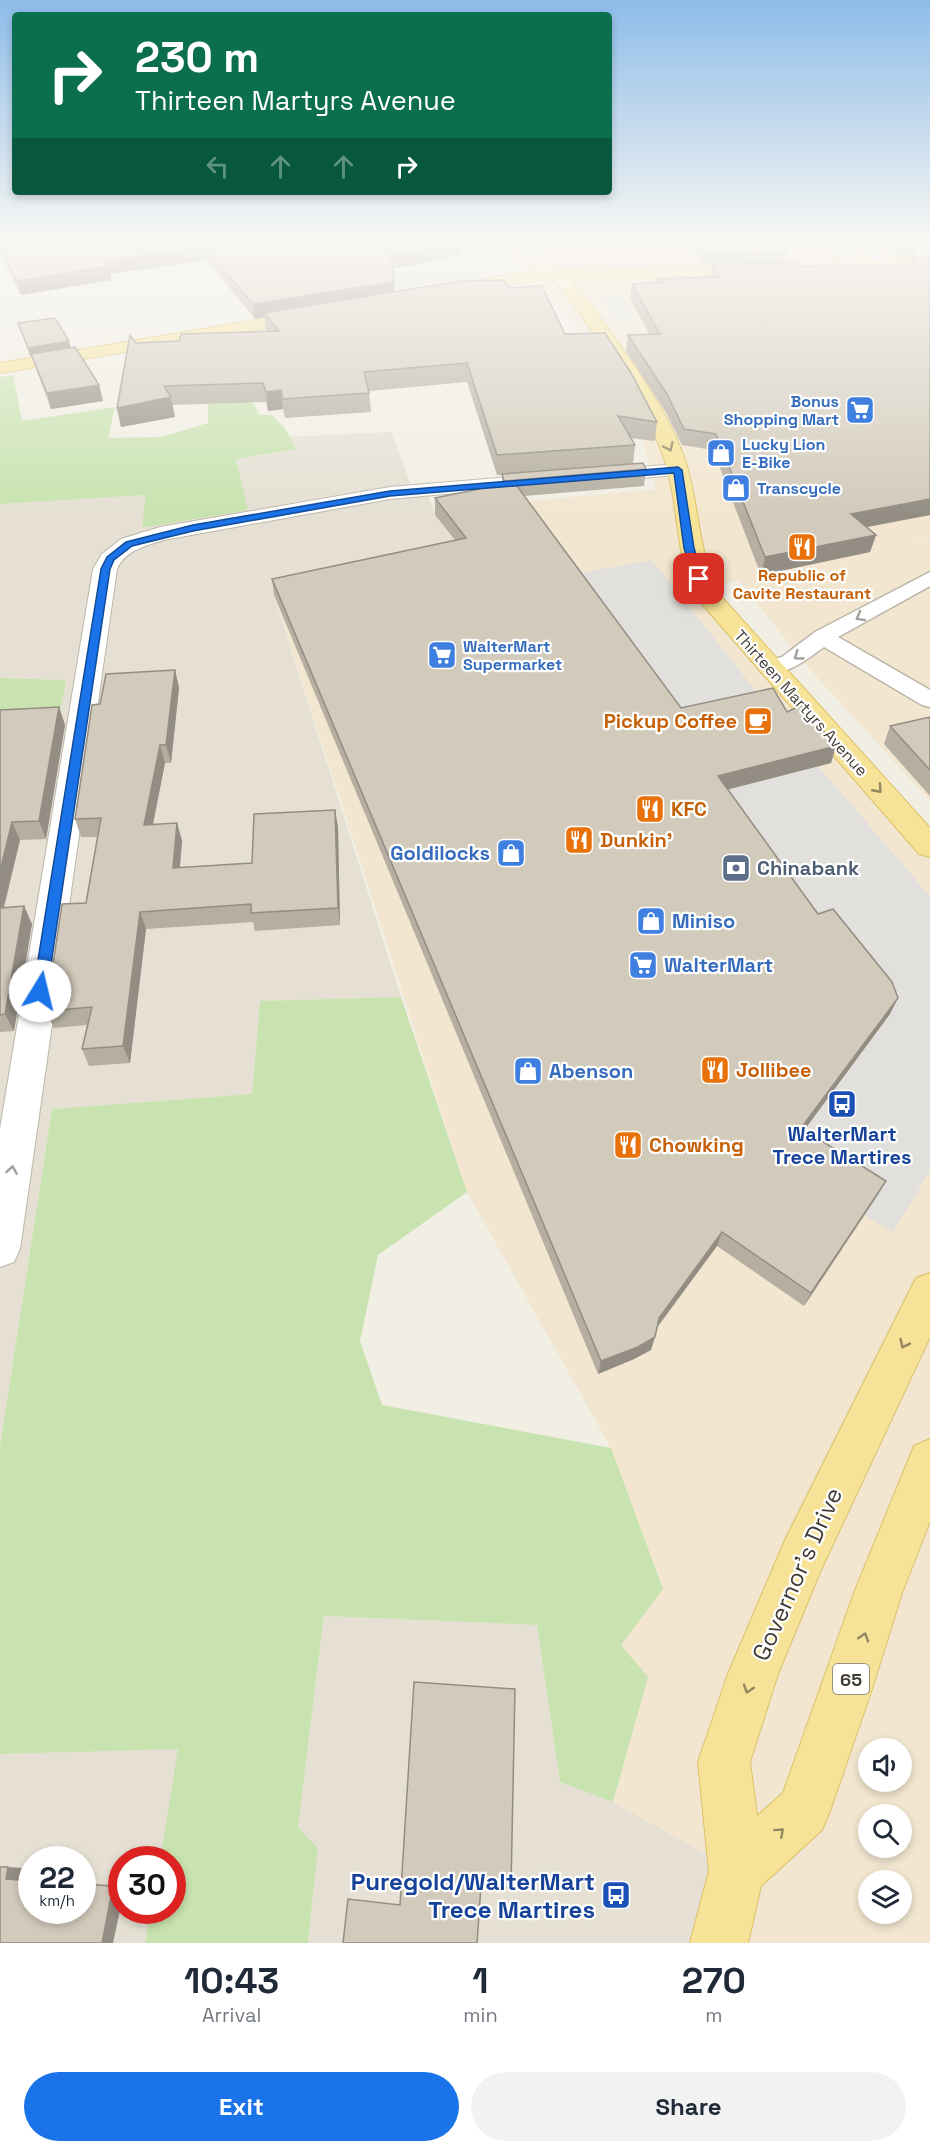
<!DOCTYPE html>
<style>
:root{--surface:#fff;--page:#f2f2f3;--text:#1f2937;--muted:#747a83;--accent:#1a73e8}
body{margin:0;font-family:"Space Grotesk",sans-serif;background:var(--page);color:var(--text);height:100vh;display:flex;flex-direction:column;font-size:22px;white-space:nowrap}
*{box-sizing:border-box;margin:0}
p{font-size:20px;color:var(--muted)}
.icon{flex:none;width:33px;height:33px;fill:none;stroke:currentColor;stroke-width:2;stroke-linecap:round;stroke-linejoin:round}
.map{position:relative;height:1943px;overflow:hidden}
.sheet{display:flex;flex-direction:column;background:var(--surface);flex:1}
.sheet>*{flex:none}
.guide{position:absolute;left:12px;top:12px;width:600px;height:183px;border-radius:6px;box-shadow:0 3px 9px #0003;background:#0b6e4f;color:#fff;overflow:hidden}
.controls{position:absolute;left:858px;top:1738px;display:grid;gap:12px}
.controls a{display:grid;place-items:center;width:54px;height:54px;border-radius:50%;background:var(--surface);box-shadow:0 3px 9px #0003;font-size:30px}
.speed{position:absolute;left:18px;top:1846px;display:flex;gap:12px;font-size:30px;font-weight:700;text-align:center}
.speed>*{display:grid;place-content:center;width:78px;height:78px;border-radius:50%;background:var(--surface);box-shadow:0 3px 9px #0003;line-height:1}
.speed small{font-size:15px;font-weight:400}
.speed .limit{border:9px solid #d22;background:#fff;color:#111}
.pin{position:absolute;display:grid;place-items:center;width:51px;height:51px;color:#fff;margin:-26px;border-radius:12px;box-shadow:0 3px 9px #0006}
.me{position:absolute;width:66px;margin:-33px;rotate:9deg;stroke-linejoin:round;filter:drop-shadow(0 0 4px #0008)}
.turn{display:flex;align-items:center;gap:21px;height:126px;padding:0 24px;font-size:27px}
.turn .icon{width:78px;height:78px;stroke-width:2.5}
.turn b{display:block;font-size:42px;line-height:51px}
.lanes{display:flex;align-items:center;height:57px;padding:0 24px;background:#0003;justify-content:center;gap:30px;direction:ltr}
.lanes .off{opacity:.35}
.eta{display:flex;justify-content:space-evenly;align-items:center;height:102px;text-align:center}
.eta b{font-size:36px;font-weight:700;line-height:42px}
.button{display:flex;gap:12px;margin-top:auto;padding:12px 24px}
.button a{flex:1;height:69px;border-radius:36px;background:var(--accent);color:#fff;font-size:24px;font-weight:700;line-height:69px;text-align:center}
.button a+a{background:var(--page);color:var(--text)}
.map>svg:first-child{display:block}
.residential{fill:#e5e0d3;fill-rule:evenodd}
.commercial{fill:#f2e6d0;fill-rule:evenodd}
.green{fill:#c8e3af}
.parking{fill:#e2e0dc}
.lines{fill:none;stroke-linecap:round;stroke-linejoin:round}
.service-casing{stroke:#bcb6a8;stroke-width:3}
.minor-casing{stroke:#bcb6a8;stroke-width:2}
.secondary-casing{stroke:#cec397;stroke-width:2}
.primary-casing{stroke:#dbc168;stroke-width:2}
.service{fill:#fff;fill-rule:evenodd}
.minor{fill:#fff;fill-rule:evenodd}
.secondary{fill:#fbf1c5;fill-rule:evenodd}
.primary{fill:#f7e397;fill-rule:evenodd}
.wall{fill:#b5aea1}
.shaded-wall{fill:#938d83}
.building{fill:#d2cabb;stroke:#938d83;stroke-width:1.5}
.oneway{stroke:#948861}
.oneway2{stroke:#a19e9a}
.route{fill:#1a73e8;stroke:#114b97;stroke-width:1.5}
.labels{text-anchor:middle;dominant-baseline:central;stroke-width:4.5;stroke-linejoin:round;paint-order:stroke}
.far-shop-label{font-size:16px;font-weight:bold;fill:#366cbe;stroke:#fff;text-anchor:start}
.far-food-label{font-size:16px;font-weight:bold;fill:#c56008;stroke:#fff}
.far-street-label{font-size:16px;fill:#433e35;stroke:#fff}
.shield{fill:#fff;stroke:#7b7872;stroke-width:1.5}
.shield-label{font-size:18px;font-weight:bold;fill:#433e35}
.food-label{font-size:20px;font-weight:bold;fill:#c56008;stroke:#fff;text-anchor:start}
.shop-label{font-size:20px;font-weight:bold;fill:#366cbe;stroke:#fff;text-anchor:start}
.service-label{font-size:20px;font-weight:bold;fill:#4e5e75;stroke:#fff;text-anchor:start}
.transit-label{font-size:20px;font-weight:bold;fill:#164399;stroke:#fff}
.near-street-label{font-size:24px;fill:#433e35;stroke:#fff}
.near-transit-label{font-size:24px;font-weight:bold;fill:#164399;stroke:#fff;text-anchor:end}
</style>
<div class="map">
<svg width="930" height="1943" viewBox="0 0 930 1943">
<rect width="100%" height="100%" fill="#f1eee4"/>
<g class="residential">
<path d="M391 432 413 490 426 489 435 515 466 554 274 596 401 997 260 1001 252 1094 52 1109 0 1446V726L66 680 0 678V504L147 495 142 528 247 510 236 459 296 449 285 437Z"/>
<path d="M324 1616 537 1625 560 1782 613 1802 737 1871 722 1943H308L318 1848 298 1827Z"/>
<path d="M179 1748 160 1860H122V1911H151L145 1943H0V1754ZM32 1860H82V1911H32Z"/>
</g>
<path class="commercial" d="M551 243H930V536L911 543 930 537V801L806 665 739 581 703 587 930 845V1943H722L736 1871 613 1802 648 1677 621 1645 611 1448 467 1192 274 595 465 555 434 510 656 489 641 436 621 393 567 315 509 253ZM868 1749H902V1782H868ZM868 1815H902V1848H868ZM868 1881H902V1914H868Z"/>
<g class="green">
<path d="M13 375 22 421 115 407 108 438 161 437 208 423V382L251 399 260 415H272L285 428 296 449 236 459 248 510 142 528 146 495 0 504V377Z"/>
<path d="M0 678 66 680 58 721 0 726Z"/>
<path d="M401 997 467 1192 378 1255 360 1341 382 1405 611 1448 663 1589 621 1645 648 1677 613 1802 560 1782 537 1625 324 1616 298 1827 318 1848 308 1943H145L151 1911H172V1860H160L178 1749 0 1754V1446L52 1109 252 1094 260 1001Z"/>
</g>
<g class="parking">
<path d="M473 267 482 275 338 297 329 287Z"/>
<path d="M621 295 636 321 615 322 600 296Z"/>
<path d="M652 560 767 705 781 702 831 763 819 767 930 896V1171L893 1232 864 1215 794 1144 890 1015 569 575Z"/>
</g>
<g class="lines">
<g class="service-casing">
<g id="service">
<path d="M829 243H841L858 266 856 269H846Z"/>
<path d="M861 243H873L888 265 886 268H876Z"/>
<path d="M908 243H920L930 258V267H922Z"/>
<path d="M930 572V586L838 637 930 690V707L922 705 824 647C806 660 785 678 761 672L758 667 761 662 782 657 815 632Z"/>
</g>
</g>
<g class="minor-casing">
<g id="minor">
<path d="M678 464 685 466 688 470 685 474 601 482 594 480 591 476 594 472 601 470Z"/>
<path d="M547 474 554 476 557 480 554 484 390 499 164 540C145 546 126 550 117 569L20 1249 14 1262 0 1267V1129L93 569 102 554 121 539 160 527 390 487Z"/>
</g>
</g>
<g class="secondary-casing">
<path id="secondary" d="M504 243H521L561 270 580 290 572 295 566 293 549 276Z"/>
</g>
<g class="primary-casing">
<g id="primary">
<path d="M930 259V269L827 272 819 267 827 262Z"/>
<path d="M755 264 763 269 761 272 594 281 555 278 499 286 460 296 452 291 454 288 499 276 555 268 594 271Z"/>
<path d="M572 285 578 287C615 340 661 395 684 457 700 503 697 551 719 594L930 828V857L919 854 696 597C673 549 680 503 663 455 641 395 599 343 564 290Z"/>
<path d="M309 311 317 316 315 320 0 373V363Z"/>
<path d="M930 1273V1337L820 1572 778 1674 750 1762 757 1816 783 1793 854 1593 914 1446 930 1439V1521L902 1593 872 1689 830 1811 822 1830 761 1886 748 1943H690L709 1871 698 1762 728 1674 785 1540 916 1278Z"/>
</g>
</g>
<use href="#service" class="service"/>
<use href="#minor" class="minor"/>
<use href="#secondary" class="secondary"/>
<use href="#primary" class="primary"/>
</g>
<g class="wall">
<path d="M0 243H462V255L392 269 394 292 508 288 565 334 657 422 655 441 630 438 635 445 633 464 646 469 644 486 524 496 681 708 787 712 836 746 831 763 728 789 890 1014 804 1130 886 1181 877 1196 804 1306 717 1246 657 1328 651 1350 634 1359 598 1374 274 595 272 579 455 540 435 515V498L502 485V475H497L467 382 369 391 371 412 285 418 283 409 268 411 266 402 172 405 175 417 121 427 117 408 136 343 179 341 266 332 264 317 255 319 206 260 110 274 111 280 21 295 0 254Z"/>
<path d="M688 243H780L787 253 785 262 701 265Z"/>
<path d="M885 243H917L914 257 897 258Z"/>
<path d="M923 243H930V254Z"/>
<path d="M930 257V515L866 527 876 535 870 552 761 575 713 450 682 445 665 411 626 351 628 335H650L630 299 632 284 656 283 657 279 710 277 712 265 800 266 910 265 912 258Z"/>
<path d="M18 323 71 347 99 385 103 401 51 409 36 369 32 355 30 356Z"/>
<path d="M175 670 179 688 171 763H165L153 825 177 823 182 841 180 868 252 863 335 810 338 828 340 925 255 931 253 922 146 929 130 1063 89 1066 82 1049 87 1025 54 1028 46 1011 86 903 98 837H81L75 819 100 704Z"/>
<path d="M59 707 65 725 46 839 20 840 4 908 32 924 14 1031 0 1032V710Z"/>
<path d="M930 717V796L884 744 890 726Z"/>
</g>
<g class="shaded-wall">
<path d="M457 243H462V255L391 269V255Z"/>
<path d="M204 247 206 260 110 274 111 280 21 295 17 281 104 261Z"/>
<path d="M394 282V296L264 313V317L255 319 253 304Z"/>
<path d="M69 341 71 349 30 356 28 348Z"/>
<path d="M99 385 103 401 51 409 47 393Z"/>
<path d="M281 390 283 409 268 411 266 392Z"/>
<path d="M171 397 175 417 121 427 117 408Z"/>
<path d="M930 499V515L846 531 851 514Z"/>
<path d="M876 535 870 552 761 575 765 557Z"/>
<path d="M175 670 179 688 171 763 166 745Z"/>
<path d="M59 707 65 725 46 839 39 821Z"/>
<path d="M160 745 165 763 149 843 144 825Z"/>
<path d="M836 746 831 763 714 793 718 776Z"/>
<path d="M335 810 338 828 340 925 338 908Z"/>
<path d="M12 822 20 840 0 922V871Z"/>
<path d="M177 823 182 841 178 886 173 868Z"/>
<path d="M24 906 32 924 14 1031 5 1014Z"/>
<path d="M140 912 146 929 130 1063 123 1046Z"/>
<path d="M898 998 890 1014 794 1144 801 1128Z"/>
<path d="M886 1181 877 1196 804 1306 811 1293Z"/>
<path d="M722 1232 717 1246 654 1331 659 1318Z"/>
<path d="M655 1337 651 1350 634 1359 598 1374 601 1361Z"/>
<path d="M8 1867 22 1868 20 1880 6 1879Z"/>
<path d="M113 1886 122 1887V1901L113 1943H102Z"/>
</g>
<g class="building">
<path d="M0 243H457L391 255 394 282 253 304 204 247 104 261 108 266 17 281 0 247Z"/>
<path d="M695 243H780L787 253 703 255Z"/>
<path d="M930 257V499L851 514 876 535 765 557 716 434 684 429 667 394 628 335 660 334 632 284 663 282 657 279 720 277 712 265 797 262 800 266 918 265 912 258Z"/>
<path d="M504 280 508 288 542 286 565 334 605 333 631 373 657 422 618 416 635 445 497 455 467 363 364 372 369 393 283 399 281 390 266 392 263 383 164 386 171 397 117 408 130 335 136 343 179 341 181 334 279 331 264 313 461 281Z"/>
<path d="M55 318 69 341 28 348 18 323Z"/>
<path d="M75 347 99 385 47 393 31 354Z"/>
<path d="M643 463 646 469 504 481 502 474Z"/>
<path d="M514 482 681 708 773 688 787 712 802 705 836 746 718 776 818 914 833 909 892 982 898 998 801 1128 886 1181 811 1293 722 1232 659 1318 655 1337 638 1347 601 1361 272 579 466 538 435 498Z"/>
<path d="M175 670 166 745H160L144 825 177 823 173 868 252 863 254 814 335 810 338 908 251 913V904L140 912 123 1046 82 1049 92 1007 46 1011 62 904 86 903 101 818 75 819 92 705 100 704 106 674Z"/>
<path d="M59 707 39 821 12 822 0 871V710Z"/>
<path d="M930 717V770L890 726Z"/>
<path d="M24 906 5 1014 0 1015V908Z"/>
<path d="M414 1682 515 1689 511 1888 481 1886 477 1943H343L348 1899 400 1905Z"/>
<path d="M0 1867H8L6 1879 32 1881V1911H82V1884L113 1886 102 1943H0Z"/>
</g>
<defs><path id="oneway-chevron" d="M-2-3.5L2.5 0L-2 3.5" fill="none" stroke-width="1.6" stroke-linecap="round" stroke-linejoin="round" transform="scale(1.5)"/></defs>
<g class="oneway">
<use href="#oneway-chevron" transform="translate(669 447) rotate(65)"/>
<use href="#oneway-chevron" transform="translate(878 789) rotate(48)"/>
<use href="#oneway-chevron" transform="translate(904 1344) rotate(116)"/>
<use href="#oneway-chevron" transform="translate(864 1637) rotate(-72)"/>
<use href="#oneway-chevron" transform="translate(748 1689) rotate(108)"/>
<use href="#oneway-chevron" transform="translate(780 1832) rotate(-42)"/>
</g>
<g class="oneway2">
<use href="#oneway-chevron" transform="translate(860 617) rotate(151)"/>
<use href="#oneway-chevron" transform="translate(798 656) rotate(144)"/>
<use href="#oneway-chevron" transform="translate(12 1170) rotate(-81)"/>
</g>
<linearGradient id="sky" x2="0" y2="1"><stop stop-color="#8dbce9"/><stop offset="0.47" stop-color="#f9f7f3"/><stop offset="1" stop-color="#f9f7f3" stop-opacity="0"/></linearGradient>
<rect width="930" height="515" fill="url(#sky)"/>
<path class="route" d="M678 467 682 470 694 548 703 579 699 582 694 579 684 548 674 473 390 496 193 531 132 546 114 560 110 569 47 991 45 995H35L33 991 101 569 107 557 126 542 193 525 390 491Z"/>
<defs>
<g id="supermarket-square" transform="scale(1.5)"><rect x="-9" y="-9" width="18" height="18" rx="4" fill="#3f7fe0" stroke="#fff"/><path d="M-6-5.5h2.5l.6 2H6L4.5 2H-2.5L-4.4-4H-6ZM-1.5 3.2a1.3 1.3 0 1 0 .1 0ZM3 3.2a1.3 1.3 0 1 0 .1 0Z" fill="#fff"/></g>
<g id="shop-square" transform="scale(1.5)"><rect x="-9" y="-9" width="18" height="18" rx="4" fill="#3f7fe0" stroke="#fff"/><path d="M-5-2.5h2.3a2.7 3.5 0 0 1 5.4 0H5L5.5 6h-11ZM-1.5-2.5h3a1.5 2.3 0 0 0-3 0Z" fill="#fff"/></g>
<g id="restaurant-square" transform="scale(1.5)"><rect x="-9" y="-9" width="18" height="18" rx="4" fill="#e8710a" stroke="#fff"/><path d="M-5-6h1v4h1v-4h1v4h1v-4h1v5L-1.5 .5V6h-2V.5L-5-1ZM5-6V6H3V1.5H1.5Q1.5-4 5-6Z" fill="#fff"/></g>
<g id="cafe-square" transform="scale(1.5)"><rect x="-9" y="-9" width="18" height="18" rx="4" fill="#e8710a" stroke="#fff"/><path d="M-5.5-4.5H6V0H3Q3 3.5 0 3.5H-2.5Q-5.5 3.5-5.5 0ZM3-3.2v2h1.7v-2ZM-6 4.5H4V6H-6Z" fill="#fff"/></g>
<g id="bank-square" transform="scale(1.5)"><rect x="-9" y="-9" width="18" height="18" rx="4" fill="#5c6f8a" stroke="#fff"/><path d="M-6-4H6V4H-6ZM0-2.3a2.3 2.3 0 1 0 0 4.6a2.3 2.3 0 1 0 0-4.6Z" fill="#fff"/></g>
<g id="bus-square" transform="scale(1.5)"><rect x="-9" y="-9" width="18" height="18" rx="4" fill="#1a4fb4" stroke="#fff"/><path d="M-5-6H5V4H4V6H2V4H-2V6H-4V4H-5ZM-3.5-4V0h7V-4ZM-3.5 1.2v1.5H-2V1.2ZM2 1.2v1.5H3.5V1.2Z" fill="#fff"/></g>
</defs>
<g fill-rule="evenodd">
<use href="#supermarket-square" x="860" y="410"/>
<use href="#shop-square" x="721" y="453"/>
<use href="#shop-square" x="736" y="488"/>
<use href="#restaurant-square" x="802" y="547"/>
<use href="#supermarket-square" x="442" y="655"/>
<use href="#cafe-square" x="758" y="721"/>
<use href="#restaurant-square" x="650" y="809"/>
<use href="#restaurant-square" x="579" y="840"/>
<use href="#shop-square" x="511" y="853"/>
<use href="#bank-square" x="736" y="868"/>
<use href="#shop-square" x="651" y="921"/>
<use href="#supermarket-square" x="643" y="965"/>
<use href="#restaurant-square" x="715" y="1070"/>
<use href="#shop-square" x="528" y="1071"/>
<use href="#bus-square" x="842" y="1104"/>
<use href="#restaurant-square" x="628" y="1145"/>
<use href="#bus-square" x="616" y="1895"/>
</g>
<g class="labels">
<g class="far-shop-label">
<text x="839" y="401" text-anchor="end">Bonus<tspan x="839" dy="18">Shopping Mart</tspan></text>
<text x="742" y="444">Lucky Lion<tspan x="742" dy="18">E-Bike</tspan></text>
<text x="757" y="488">Transcycle</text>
<text x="463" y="646">WalterMart<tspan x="463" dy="18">Supermarket</tspan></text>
</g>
<g class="far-food-label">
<text x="802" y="575">Republic of<tspan x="802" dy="18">Cavite Restaurant</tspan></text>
</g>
<g class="far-street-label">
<text transform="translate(801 703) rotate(48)">Thirteen Martyrs Avenue</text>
</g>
<rect class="shield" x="833" y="1664" width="36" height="30" rx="4.5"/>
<g class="shield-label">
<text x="851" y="1679">65</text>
</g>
<g class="food-label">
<text x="737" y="721" text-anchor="end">Pickup Coffee</text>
<text x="671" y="809">KFC</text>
<text x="600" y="840">Dunkin'</text>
<text x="736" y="1070">Jollibee</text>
<text x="649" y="1145">Chowking</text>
</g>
<g class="shop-label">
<text x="490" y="853" text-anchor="end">Goldilocks</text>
<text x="672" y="921">Miniso</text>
<text x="664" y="965">WalterMart</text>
<text x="549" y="1071">Abenson</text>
</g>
<g class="service-label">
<text x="757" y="868">Chinabank</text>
</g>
<g class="transit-label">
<text x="842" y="1134">WalterMart<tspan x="842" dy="23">Trece Martires</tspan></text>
</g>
<g class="near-street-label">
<text transform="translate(797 1574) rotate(-66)">Governor's Drive</text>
</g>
<g class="near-transit-label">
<text x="595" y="1881">Puregold/WalterMart<tspan x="595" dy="28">Trece Martires</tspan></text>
</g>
</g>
</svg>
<div class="controls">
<a><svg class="icon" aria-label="sound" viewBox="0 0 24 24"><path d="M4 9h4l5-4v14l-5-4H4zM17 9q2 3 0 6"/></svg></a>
<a><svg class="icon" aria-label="search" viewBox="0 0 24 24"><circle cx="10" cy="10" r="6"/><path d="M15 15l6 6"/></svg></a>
<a><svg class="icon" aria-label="layers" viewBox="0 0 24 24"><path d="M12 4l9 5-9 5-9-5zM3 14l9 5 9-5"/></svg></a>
</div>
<div class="speed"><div>22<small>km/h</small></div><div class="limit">30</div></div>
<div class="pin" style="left:699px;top:579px;background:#d93025"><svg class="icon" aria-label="arrive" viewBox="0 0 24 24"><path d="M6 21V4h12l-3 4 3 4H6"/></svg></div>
<svg class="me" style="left:40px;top:991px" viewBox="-20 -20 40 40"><circle r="19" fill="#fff"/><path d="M0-13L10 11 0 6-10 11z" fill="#1a73e8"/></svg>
<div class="guide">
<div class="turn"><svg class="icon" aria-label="right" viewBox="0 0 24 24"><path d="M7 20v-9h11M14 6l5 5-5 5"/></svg><div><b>230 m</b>Thirteen Martyrs Avenue</div></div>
<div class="lanes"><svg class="icon off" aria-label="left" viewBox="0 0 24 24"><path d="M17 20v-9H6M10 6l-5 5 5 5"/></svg><svg class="icon off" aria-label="ahead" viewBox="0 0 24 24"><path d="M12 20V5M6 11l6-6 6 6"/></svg><svg class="icon off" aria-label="ahead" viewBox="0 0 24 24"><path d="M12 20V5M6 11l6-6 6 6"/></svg><svg class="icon" aria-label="right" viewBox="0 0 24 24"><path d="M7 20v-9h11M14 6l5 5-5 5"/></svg></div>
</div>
</div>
<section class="sheet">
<div class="eta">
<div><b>10:43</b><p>Arrival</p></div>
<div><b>1</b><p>min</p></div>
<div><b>270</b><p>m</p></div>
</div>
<div class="button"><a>Exit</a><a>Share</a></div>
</section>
